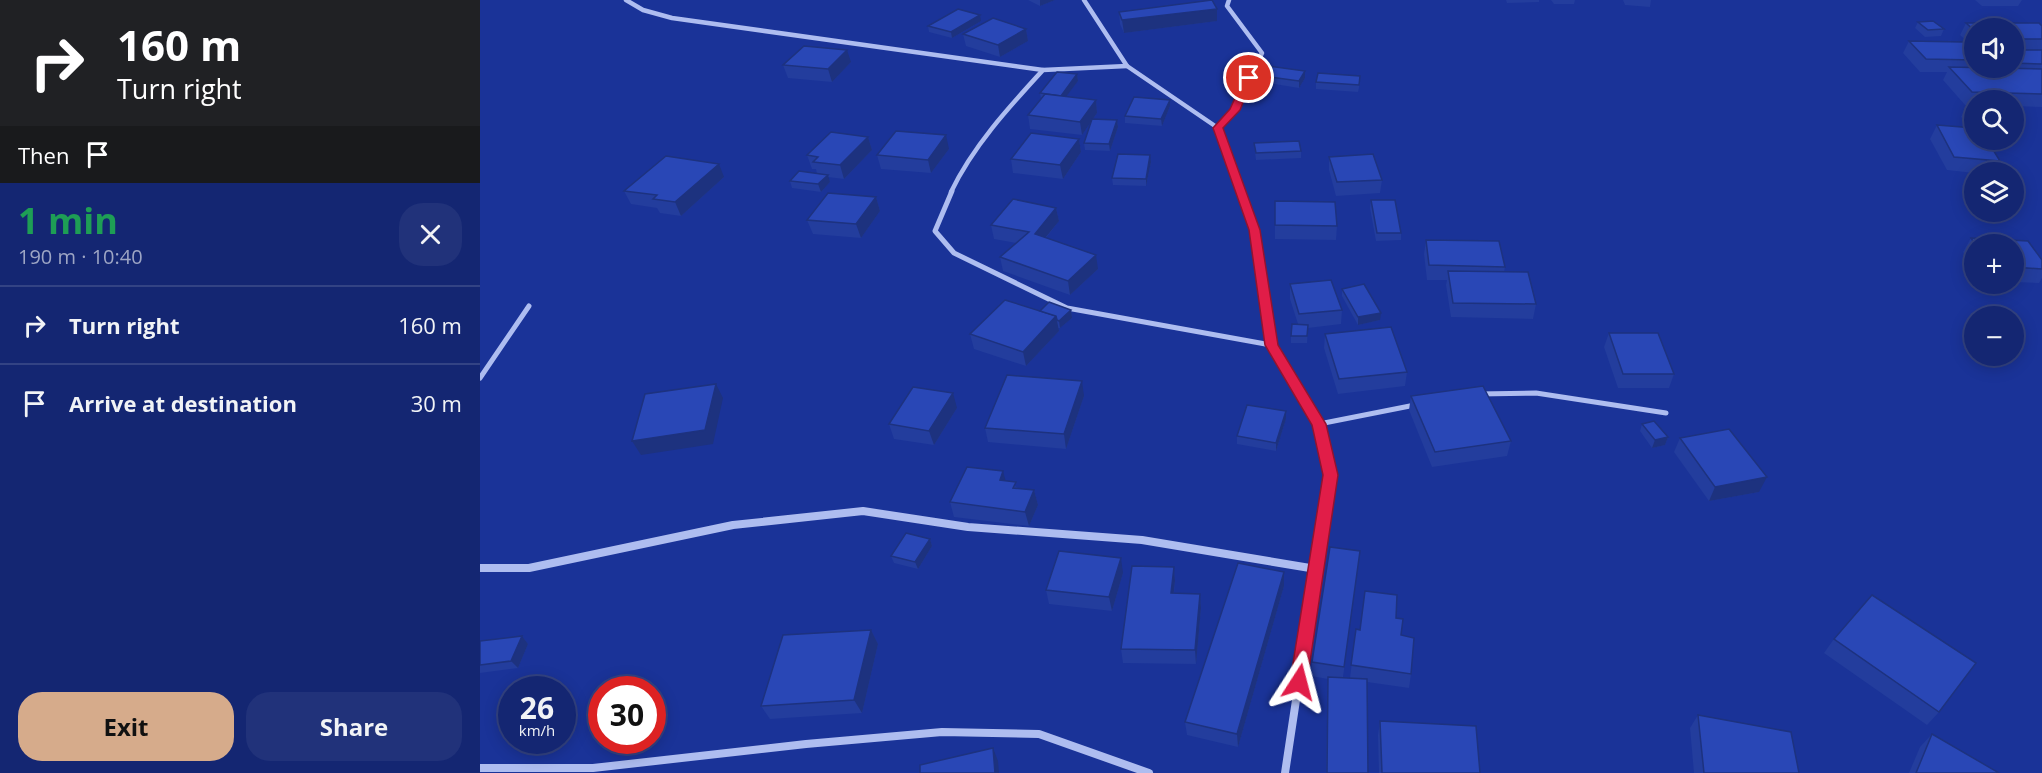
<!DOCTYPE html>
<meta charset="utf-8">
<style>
:root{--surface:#142672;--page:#21327a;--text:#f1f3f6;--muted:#9da5c4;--line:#334384;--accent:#d6ab8b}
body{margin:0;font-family:"Open Sans",sans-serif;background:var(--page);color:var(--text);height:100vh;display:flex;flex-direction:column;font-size:22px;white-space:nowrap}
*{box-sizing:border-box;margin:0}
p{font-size:20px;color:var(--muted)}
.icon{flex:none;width:33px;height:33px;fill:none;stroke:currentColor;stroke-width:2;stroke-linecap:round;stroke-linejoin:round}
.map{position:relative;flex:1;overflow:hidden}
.sheet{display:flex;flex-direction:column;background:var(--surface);width:480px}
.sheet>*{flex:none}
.top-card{background:#202124;color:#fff;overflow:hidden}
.controls{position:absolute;left:1484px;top:18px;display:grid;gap:12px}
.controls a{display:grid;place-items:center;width:60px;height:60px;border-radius:50%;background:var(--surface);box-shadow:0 3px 15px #0003,0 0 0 2px var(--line);font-size:30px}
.speed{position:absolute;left:18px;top:676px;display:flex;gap:12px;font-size:30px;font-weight:700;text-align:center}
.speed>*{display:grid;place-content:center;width:78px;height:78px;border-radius:50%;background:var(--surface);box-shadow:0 3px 15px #0003,0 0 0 2px var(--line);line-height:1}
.speed small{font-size:15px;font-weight:400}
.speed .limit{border:9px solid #d22;background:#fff;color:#111}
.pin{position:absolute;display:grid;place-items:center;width:51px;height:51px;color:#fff;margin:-26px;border:3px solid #fff;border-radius:50%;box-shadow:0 2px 6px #0007}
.me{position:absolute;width:66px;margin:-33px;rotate:9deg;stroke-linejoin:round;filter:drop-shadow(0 0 4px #0008)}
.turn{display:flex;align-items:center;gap:21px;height:126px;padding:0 18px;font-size:27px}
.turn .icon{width:78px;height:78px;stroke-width:2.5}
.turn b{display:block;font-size:42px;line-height:51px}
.then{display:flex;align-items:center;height:57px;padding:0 18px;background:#0003;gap:12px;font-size:22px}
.round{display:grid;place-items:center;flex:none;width:63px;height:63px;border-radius:24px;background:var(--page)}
.overview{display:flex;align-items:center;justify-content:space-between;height:102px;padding:0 18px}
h1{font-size:36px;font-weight:700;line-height:45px;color:#1e9e55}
.cta{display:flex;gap:12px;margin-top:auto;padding:12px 18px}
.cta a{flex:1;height:69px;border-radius:24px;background:var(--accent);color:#111;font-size:24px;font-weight:700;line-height:69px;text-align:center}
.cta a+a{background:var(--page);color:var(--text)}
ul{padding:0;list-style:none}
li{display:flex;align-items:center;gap:18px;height:78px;padding:0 18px;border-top:2px solid var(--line)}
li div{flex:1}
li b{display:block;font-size:22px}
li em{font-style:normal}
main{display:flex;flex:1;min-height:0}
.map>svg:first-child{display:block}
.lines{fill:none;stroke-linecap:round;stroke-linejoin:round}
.street-far2{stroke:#aebdf0;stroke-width:4.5}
.street-far1{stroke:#aebdf0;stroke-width:5}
.street{stroke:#aebdf0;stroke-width:8}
.wall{fill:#233d9d;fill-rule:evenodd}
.shaded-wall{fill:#1d327f}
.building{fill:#2947b6;stroke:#1d327f;stroke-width:1.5}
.route{fill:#e11d48;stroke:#92132f;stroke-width:1.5}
</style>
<main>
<section class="sheet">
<div class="top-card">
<div class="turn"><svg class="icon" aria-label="right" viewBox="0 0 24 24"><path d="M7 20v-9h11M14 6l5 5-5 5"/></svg><div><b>160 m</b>Turn right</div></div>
<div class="then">Then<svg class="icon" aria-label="arrive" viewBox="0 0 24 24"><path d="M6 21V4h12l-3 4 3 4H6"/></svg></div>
</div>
<div class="overview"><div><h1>1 min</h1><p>190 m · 10:40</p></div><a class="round"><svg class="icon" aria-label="close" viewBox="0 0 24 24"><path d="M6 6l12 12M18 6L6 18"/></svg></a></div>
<ul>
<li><svg class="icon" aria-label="right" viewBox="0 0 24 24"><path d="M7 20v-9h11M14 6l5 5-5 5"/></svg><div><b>Turn right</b></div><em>160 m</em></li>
<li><svg class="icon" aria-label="arrive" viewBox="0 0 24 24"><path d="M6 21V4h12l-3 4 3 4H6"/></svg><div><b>Arrive at destination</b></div><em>30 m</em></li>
</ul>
<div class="cta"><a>Exit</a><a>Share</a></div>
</section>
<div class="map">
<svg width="1562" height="773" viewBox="0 0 1562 773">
<rect width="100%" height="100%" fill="#1a3398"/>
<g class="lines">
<g class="street-far2">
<path d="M146 0 163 10 192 18 563 70"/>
<path d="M604 0 647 66 738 128 761 192"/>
<path d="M738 128 755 110 782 53 747 6 749 0"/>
<path d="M471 192C493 146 529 107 563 70L647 66"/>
</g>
<g class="street-far1">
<path d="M472 191 455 231 474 253 587 308 791 345"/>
<path d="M761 191 775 230 791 345 839 424 843 444"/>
<path d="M0 378 49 306"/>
<path d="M998 394 1056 393 1186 413"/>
<path d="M839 424 935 405"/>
</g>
<g class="street">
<path d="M0 568H49L253 525 383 511 488 527 662 540 836 569"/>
<path d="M0 768H113L326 744 462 732 559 734 669 773"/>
<path d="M805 773 850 475 843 442"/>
</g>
</g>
<g class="wall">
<path d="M548 0H575L560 6Z"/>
<path d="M1026 0H1059V2L1027 3Z"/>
<path d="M1071 0H1095L1094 4H1074Z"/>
<path d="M1143 0H1171L1170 7 1145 5Z"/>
<path d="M1495 0H1542L1538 6H1502Z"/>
<path d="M737 9V21L644 33 640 24 639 12Z"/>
<path d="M501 21 472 38 449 32 448 26Z"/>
<path d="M1438 22 1464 29 1461 36 1445 37 1435 28Z"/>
<path d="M1486 23 1562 26V107L1533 106V100H1494V105H1485L1463 80 1467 72H1440L1423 53 1429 41 1492 46 1480 35ZM1494 28H1533V68H1515H1516H1494Z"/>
<path d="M546 29 548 41 520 57 486 46 483 34Z"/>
<path d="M371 62 352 82 308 78 303 65Z"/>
<path d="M597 74 598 81 586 96 616 100 617 113 613 119 637 120 638 127 630 151 605 150 604 143 612 120 602 135 550 129 548 115 561 99 560 93Z"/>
<path d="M782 76 825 78 819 88 782 82Z"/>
<path d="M836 82 880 83 878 92 836 89Z"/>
<path d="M690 106 682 126 645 123V116Z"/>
<path d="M1485 110H1494V125H1490L1481 117Z"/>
<path d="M1457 125 1520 161 1514 172 1494 173 1467 170 1450 139Z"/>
<path d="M388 137 392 150 364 179 348 177 350 182 341 192 312 188 310 181 337 174 336 169H332L327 155Z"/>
<path d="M599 139 601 152 583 179 533 173 531 159Z"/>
<path d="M774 143 821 151V158L776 160Z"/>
<path d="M469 149 451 173 401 169 397 155Z"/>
<path d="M849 157 902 180 900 193 856 196 849 170Z"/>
<path d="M671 162 666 186 633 185 632 178Z"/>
<path d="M244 177 201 216 180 213 177 208 151 204 144 191Z"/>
<path d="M396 197 400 211 381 238 333 234 327 220Z"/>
<path d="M891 200 921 233V240L896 241 890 208Z"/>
<path d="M795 201 857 226 856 240 795 239Z"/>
<path d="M576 208 579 221 566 238 618 269 590 295 523 271 520 257 536 243 514 239 511 225Z"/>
<path d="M1491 238 1548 241 1562 260V278L1559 283 1533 282V244H1494V270L1483 252Z"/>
<path d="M946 240 1025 267 1024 272 1056 304 1053 319 971 317 966 285 967 280H947L944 254Z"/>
<path d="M810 284 862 310 861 324 828 328 827 343H811V336L818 324 810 299Z"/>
<path d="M862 289 900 320 878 325 862 296Z"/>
<path d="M591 310 592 318 580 328H578L579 331 546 366 494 349 490 334 560 311Z"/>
<path d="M1129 333 1194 374 1189 388H1138L1124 347Z"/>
<path d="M845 334 927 372 925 386 858 394 844 348Z"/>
<path d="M604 396 586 449 508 442 505 428Z"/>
<path d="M931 396 1031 441 1027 456 952 467 929 410Z"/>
<path d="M477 408 454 445 414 439 409 424Z"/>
<path d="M806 411V419L796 451 757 444V436Z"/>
<path d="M1162 424 1188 437 1185 445 1172 448 1160 431Z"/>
<path d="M1200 438 1279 492 1229 501 1194 452Z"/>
<path d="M526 481 538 488 554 490 558 505 549 526 474 517 470 502Z"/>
<path d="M450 539 452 546 438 569 414 563 411 556Z"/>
<path d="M880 551 863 677 870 678 876 629 880 630 916 618 921 635 931 674 929 688 887 682 888 773H846L848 679 831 676 832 662Z"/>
<path d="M694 567 695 581 694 593 720 594 721 608 716 664 643 663 641 649Z"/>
<path d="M804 572V586L758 747 707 735 705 722Z"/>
<path d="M643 573 632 611 569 604 566 590Z"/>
<path d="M391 630 398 644 382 713 290 719 281 706Z"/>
<path d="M42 636 48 644 38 668 0 673V641Z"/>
<path d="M1354 639 1459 712 1447 725 1344 653Z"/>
<path d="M1218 715 1319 773H1214L1210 728Z"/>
<path d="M900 721 1000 773H899L898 735Z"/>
<path d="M1452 734 1519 773H1429L1440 747Z"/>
</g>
<g class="shaded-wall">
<path d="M560 0H575L560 6Z"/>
<path d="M737 9V21L644 33 642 20Z"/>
<path d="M500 15 501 21 472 38 471 32Z"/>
<path d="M546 29 548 41 520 57 518 45Z"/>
<path d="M367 50 371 62 352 82 348 69Z"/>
<path d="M825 71V78L819 88V81Z"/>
<path d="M597 74 598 81 582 102 581 96Z"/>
<path d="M616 100 617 113 602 135 600 122Z"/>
<path d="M690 100V106L682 126 681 119Z"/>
<path d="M637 120 638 127 630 151 629 144Z"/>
<path d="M466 135 469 149 451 173 448 160Z"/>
<path d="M388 137 392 150 364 179 360 165Z"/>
<path d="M599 139 601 152 583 179 580 165Z"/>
<path d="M670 155 671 162 666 186V179Z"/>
<path d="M239 164 244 177 201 216 195 202Z"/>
<path d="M348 175 350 182 341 192 338 184Z"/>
<path d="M396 197 400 211 381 238 376 224Z"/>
<path d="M576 208 579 221 557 248 555 234Z"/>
<path d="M616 255 618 269 590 295 588 281Z"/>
<path d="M591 310 592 318 580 328 579 321Z"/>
<path d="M901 313 900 320 878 325V317Z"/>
<path d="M576 316 579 331 546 366 543 352Z"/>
<path d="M602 381 604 396 586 449 584 434Z"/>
<path d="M236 384 243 398 233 444 161 455 152 441Z"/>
<path d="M473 393 477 408 454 445 449 431Z"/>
<path d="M806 411V419L796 451V443Z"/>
<path d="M1188 437 1185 445 1172 448 1175 440Z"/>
<path d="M523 471 527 486 520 480Z"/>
<path d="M1287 477 1279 492 1229 501 1235 487Z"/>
<path d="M554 490 558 505 549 526 545 512Z"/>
<path d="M450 539 452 546 438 569 435 562Z"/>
<path d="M641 558 643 573 632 611 629 597Z"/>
<path d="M694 567 695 581 692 607 691 593Z"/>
<path d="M804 572V586L758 747 757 734Z"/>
<path d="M720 594 721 608 716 664 715 650Z"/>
<path d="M391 630 398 644 382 713 374 700Z"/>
<path d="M42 636 48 644 38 668 31 661Z"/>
<path d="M513 748 518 761 519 773H515Z"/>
</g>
<g class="building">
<path d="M732 0 737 9 642 20 639 12Z"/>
<path d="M478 9 500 15 471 32 448 26Z"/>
<path d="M513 18 546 29 518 45 483 34Z"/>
<path d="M1453 21 1464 29 1448 30 1438 22Z"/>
<path d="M1486 23H1559L1562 26V39H1533V28H1494V30Z"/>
<path d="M1429 41 1483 42 1494 52V60L1446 59Z"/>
<path d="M324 46 367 50 348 69 303 65Z"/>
<path d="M1488 46H1494V52Z"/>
<path d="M1533 50H1562V64L1533 63Z"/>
<path d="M788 66 825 71 819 81 782 76Z"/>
<path d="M1469 67 1562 69V94L1492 92Z"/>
<path d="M577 72 597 74 581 96 560 93Z"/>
<path d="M838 73 880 76 879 85 836 82Z"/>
<path d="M565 94 616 100 600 122 548 115Z"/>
<path d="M654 97 690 100 681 119 645 116Z"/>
<path d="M1485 110H1494V118H1493Z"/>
<path d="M612 119 637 120 629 144 604 143Z"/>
<path d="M1457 125 1494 128V140H1507L1520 161 1474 157Z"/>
<path d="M416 131 466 135 448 160 397 155Z"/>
<path d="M351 132 388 137 360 165 333 162 338 157 327 155Z"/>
<path d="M551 133 599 139 580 165 531 159Z"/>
<path d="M819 141 821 151 776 153 774 143Z"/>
<path d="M638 154 670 155 666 179 632 178Z"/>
<path d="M893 154 902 180 857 182 849 157Z"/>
<path d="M186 156 239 164 195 202 173 199 177 195 144 191Z"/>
<path d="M319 171 348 175 338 184 310 181Z"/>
<path d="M348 193 396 197 376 224 327 220Z"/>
<path d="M533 199 576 208 555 234 616 255 588 281 520 257 549 232 511 225Z"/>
<path d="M891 200H915L921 233H897Z"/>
<path d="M795 201 855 202 857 226 795 225Z"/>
<path d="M1491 238 1548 241 1562 260V269L1533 267V244H1495Z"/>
<path d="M946 240 1019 241 1025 267 949 265Z"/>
<path d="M968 271 1048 272 1056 304 973 303Z"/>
<path d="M851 280 862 310 819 314 810 284Z"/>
<path d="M884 284 901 313 878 317 862 289Z"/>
<path d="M525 300 576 316 543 352 490 334Z"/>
<path d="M569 302 591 310 579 321 577 320 576 316 560 311Z"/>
<path d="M812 324 828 325 827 336H811Z"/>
<path d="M911 327 927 372 859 379 845 334Z"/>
<path d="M1129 333H1178L1194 374H1143Z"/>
<path d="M527 375 602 381 584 434 505 428Z"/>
<path d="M236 384 225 430 152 441 165 394Z"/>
<path d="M1003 386 1031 441 955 452 931 396Z"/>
<path d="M433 387 473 393 449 431 409 424Z"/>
<path d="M767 405 806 411 796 443 757 436Z"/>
<path d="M1174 421 1188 437 1175 440 1162 424Z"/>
<path d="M1249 429 1287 477 1235 487 1200 438Z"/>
<path d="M487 467 523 471 520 480 536 482 533 488 554 490 545 512 470 502Z"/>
<path d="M426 533 450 539 435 562 411 556Z"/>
<path d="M850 547 880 551 864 667 832 662Z"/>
<path d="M579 551 641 558 629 597 566 590Z"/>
<path d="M758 563 804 572 757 734 705 722Z"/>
<path d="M652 566 694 567 691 593 720 594 715 650 641 649Z"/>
<path d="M885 591 917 595 916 618 923 619 921 635 934 638 931 674 871 665 876 629 880 630Z"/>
<path d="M1392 595 1496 663 1459 712 1354 639Z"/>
<path d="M391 630 374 700 281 706 303 635Z"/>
<path d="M42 636 31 661 0 665V641Z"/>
<path d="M848 677 887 679 888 773H847Z"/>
<path d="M1218 715 1311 732 1319 773H1224Z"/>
<path d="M900 721 996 726 1000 773H902Z"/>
<path d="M1452 734 1519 773H1436Z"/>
<path d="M513 748 515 773H440V765Z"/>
</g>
<path class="route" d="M769 75 773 78 760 110 743 128 780 230 798 345 846 424 858 475 827 682 825 688 819 690 812 688 810 682 843 475 832 425 785 345 769 230 733 128 750 109 764 78Z"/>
</svg>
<div class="controls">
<a><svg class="icon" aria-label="sound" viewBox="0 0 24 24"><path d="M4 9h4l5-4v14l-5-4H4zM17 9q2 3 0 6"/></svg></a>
<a><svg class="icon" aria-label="search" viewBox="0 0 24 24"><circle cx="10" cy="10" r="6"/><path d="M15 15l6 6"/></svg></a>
<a><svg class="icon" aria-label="layers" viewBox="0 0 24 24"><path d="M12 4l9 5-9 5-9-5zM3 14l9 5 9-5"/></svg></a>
<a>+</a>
<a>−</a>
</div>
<div class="speed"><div>26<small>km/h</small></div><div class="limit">30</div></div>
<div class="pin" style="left:769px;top:78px;background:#d93025"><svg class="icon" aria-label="arrive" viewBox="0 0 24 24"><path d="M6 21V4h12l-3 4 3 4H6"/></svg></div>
<svg class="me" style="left:819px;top:682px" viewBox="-20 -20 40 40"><path d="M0-17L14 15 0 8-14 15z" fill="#e11d48" stroke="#fff" stroke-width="4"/></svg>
</div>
</main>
